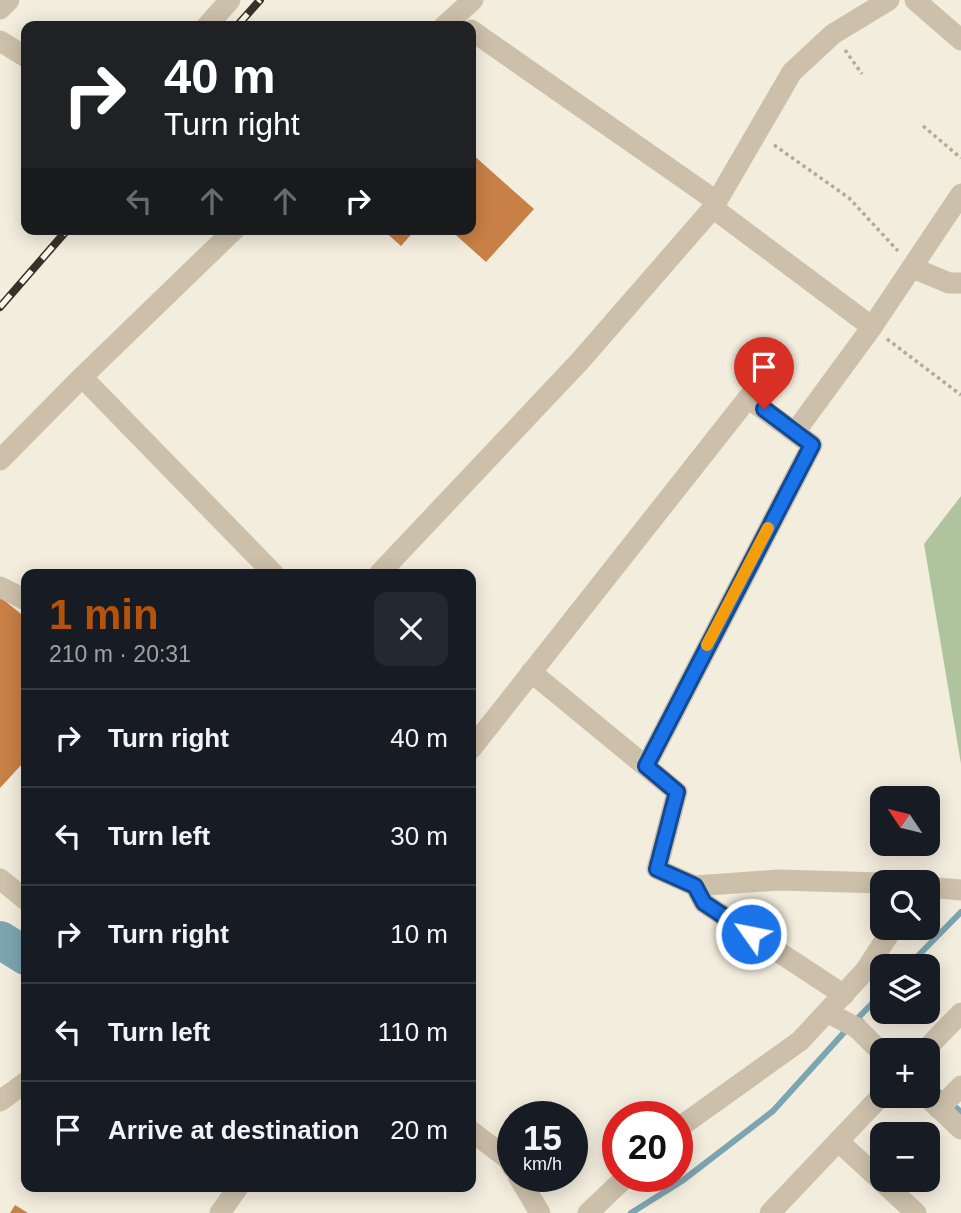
<!DOCTYPE html>
<meta charset="utf-8">
<style>
:root{--surface:#171b24;--page:#242831;--text:#f1f3f6;--muted:#9ea1a6;--line:#363941;--accent:#b45309}
body{margin:0;font-family:Arial,sans-serif;background:var(--page);color:var(--text);height:100vh;display:flex;flex-direction:column;font-size:26px;white-space:nowrap}
*{box-sizing:border-box;margin:0}
p{font-size:23px;color:var(--muted)}
.icon{flex:none;width:38px;height:38px;fill:none;stroke:currentColor;stroke-width:2;stroke-linecap:round;stroke-linejoin:round}
.map{position:relative;flex:1;overflow:hidden}
.drawer{position:absolute;left:21px;top:569px;width:455px;height:623px;display:flex;flex-direction:column;background:var(--surface);border-radius:14px;box-shadow:0 4px 18px #0003}
.drawer>*{flex:none}
.guide{position:absolute;left:21px;top:21px;width:455px;height:214px;border-radius:14px;box-shadow:0 4px 18px #0003;background:#202124;color:#fff;overflow:hidden}
.needle{width:46px;rotate:305deg}
.controls{position:absolute;left:870px;top:786px;display:grid;gap:14px}
.controls a{display:grid;place-items:center;width:70px;height:70px;border-radius:14px;background:var(--surface);box-shadow:0 4px 18px #0003;font-size:35px}
.speed{position:absolute;left:497px;top:1101px;display:flex;gap:14px;font-size:35px;font-weight:700;text-align:center}
.speed>*{display:grid;place-content:center;width:91px;height:91px;border-radius:50%;background:var(--surface);box-shadow:0 4px 18px #0003;line-height:1}
.speed small{font-size:18px;font-weight:400}
.speed .limit{border:10px solid #d22;background:#fff;color:#111}
.pin{position:absolute;display:grid;place-items:center;width:60px;height:60px;color:#fff;margin:-72px -30px;border-radius:50% 50% 50% 0;rotate:-45deg;box-shadow:0 0 7px #0007}
.pin .icon{rotate:45deg}
.me{position:absolute;width:77px;margin:-38px;rotate:303deg;stroke-linejoin:round;filter:drop-shadow(0 0 5px #0008)}
.turn{display:flex;align-items:center;gap:24px;height:147px;padding:0 28px;font-size:32px}
.turn .icon{width:91px;height:91px;stroke-width:2.5}
.turn b{display:block;font-size:49px;line-height:60px}
.lanes{display:flex;align-items:center;height:66px;padding:0 28px;background:#0003;justify-content:center;gap:35px;direction:ltr}
.lanes .off{opacity:.35}
.round{display:grid;place-items:center;flex:none;width:74px;height:74px;border-radius:14px;background:var(--page)}
.summary{display:flex;align-items:center;justify-content:space-between;height:119px;padding:0 28px}
h1{font-size:42px;font-weight:600;line-height:52px;color:var(--accent)}
ul{padding:0;list-style:none}
li{display:flex;align-items:center;gap:21px;height:98px;padding:0 28px;border-top:2px solid var(--line)}
li div{flex:1}
li b{display:block;font-size:26px}
li em{font-style:normal}
.map>svg:first-child{display:block}
.green{fill:#afc39e}
.lines{fill:none;stroke-linecap:round;stroke-linejoin:round}
.stream{stroke:#7ca5b1;stroke-width:6}
.river{stroke:#7ca5b1;stroke-width:38}
.building{fill:#c88047}
.path{stroke:#b8aa94;stroke-width:3.5;stroke-dasharray:3.5 3.5;stroke-linecap:butt}
.minor{stroke:#ccc0aa;stroke-width:21}
.rail-casing{stroke:#393129;stroke-width:8}
.rail{stroke:#faf6eb;stroke-width:5;stroke-dasharray:16;stroke-linecap:butt}
.route-casing{stroke:#114b97;stroke-width:18}
.route{stroke:#1a73e8;stroke-width:12}
.slow{stroke:#f59e0b;stroke-width:12}
</style>
<div class="map">
<svg width="961" height="1213" viewBox="0 0 961 1213">
<rect width="100%" height="100%" fill="#f3edde"/>
<path class="green" d="M961 496V764L924 544Z"/>
<g class="lines">
<g class="stream">
<path d="M908 966 961 912"/>
<path d="M862 1022 858 1018 882 993"/>
<path d="M928 1081 942 1095"/>
<path d="M953 1105 961 1112"/>
<path d="M631 1213 682 1181 773 1111 849 1027"/>
</g>
<path class="river" d="M0 940 26 956"/>
</g>
<g class="building">
<path d="M471 153 534 209 486 262 449 229H471Z"/>
<path d="M382 229H416L401 246Z"/>
<path d="M0 597 26 618V763H23L0 788Z"/>
<path d="M15 1205 28 1213H10Z"/>
</g>
<g class="lines">
<g class="path">
<path d="M845 50 862 74"/>
<path d="M923 126 961 158"/>
<path d="M774 145 849 198 898 251"/>
<path d="M887 339 961 395"/>
</g>
<g class="minor">
<path d="M915 0 961 40"/>
<path d="M0 9 9 0"/>
<path d="M207 26 230 0"/>
<path d="M444 26 473 0"/>
<path d="M471 30 716 201"/>
<path d="M0 41 26 57"/>
<path d="M713 208 872 327"/>
<path d="M913 268 949 283H961"/>
<path d="M82 377 274 574"/>
<path d="M795 432 872 327 961 194"/>
<path d="M0 460 82 377 235 229"/>
<path d="M379 574 580 361 713 208 792 72 833 34 889 0"/>
<path d="M0 587 26 600"/>
<path d="M531 672 677 792 657 869 695 886 778 880 882 883"/>
<path d="M471 749 748 398 812 445 646 766"/>
<path d="M0 879 26 900"/>
<path d="M695 886 704 903 844 995"/>
<path d="M928 887 961 890"/>
<path d="M827 1012 857 1028 882 1053"/>
<path d="M925 1050 961 1013"/>
<path d="M926 1096 961 1129"/>
<path d="M0 1101 26 1082"/>
<path d="M939 1109 961 1086"/>
<path d="M677 1129 800 1041 865 971 893 928"/>
<path d="M471 1131 508 1159 513 1168"/>
<path d="M838 1141 916 1213"/>
<path d="M518 1176 540 1213"/>
<path d="M220 1213 239 1186"/>
<path d="M588 1213 627 1176"/>
<path d="M770 1213 882 1095"/>
</g>
<g class="rail-casing">
<g id="rail">
<path d="M237 26 260 0"/>
<path d="M0 307 68 229"/>
</g>
</g>
<use href="#rail" class="rail"/>
</g>
<g class="lines">
<g class="route-casing">
<path id="route" d="M751 934 704 903 695 886 657 869 677 792 646 766 812 445 764 409"/>
</g>
<use href="#route" class="route"/>
<path class="slow" d="M707 645 768 528"/>
</g>
</svg>
<div class="controls">
<a><svg class="needle" viewBox="-14 -14 28 28"><path d="M0-13l5 13h-10z" fill="#e53935"/><path d="M0 13l5-13h-10z" fill="#9ea1a6"/></svg></a>
<a><svg class="icon" aria-label="search" viewBox="0 0 24 24"><circle cx="10" cy="10" r="6"/><path d="M15 15l6 6"/></svg></a>
<a><svg class="icon" aria-label="layers" viewBox="0 0 24 24"><path d="M12 4l9 5-9 5-9-5zM3 14l9 5 9-5"/></svg></a>
<a>+</a>
<a>−</a>
</div>
<div class="speed"><div>15<small>km/h</small></div><div class="limit">20</div></div>
<div class="pin" style="left:764px;top:409px;background:#d93025"><svg class="icon" aria-label="arrive" viewBox="0 0 24 24"><path d="M6 21V4h12l-3 4 3 4H6"/></svg></div>
<svg class="me" style="left:751px;top:934px" viewBox="-20 -20 40 40"><circle r="17" fill="#1a73e8" stroke="#fff" stroke-width="3"/><path d="M0-11L8 9 0 5-8 9z" fill="#fff"/></svg>
<div class="guide">
<div class="turn"><svg class="icon" aria-label="right" viewBox="0 0 24 24"><path d="M7 20v-9h11M14 6l5 5-5 5"/></svg><div><b>40 m</b>Turn right</div></div>
<div class="lanes"><svg class="icon off" aria-label="left" viewBox="0 0 24 24"><path d="M17 20v-9H6M10 6l-5 5 5 5"/></svg><svg class="icon off" aria-label="ahead" viewBox="0 0 24 24"><path d="M12 20V5M6 11l6-6 6 6"/></svg><svg class="icon off" aria-label="ahead" viewBox="0 0 24 24"><path d="M12 20V5M6 11l6-6 6 6"/></svg><svg class="icon" aria-label="right" viewBox="0 0 24 24"><path d="M7 20v-9h11M14 6l5 5-5 5"/></svg></div>
</div>
<section class="drawer">
<div class="summary"><div><h1>1 min</h1><p>210 m · 20:31</p></div><a class="round"><svg class="icon" aria-label="close" viewBox="0 0 24 24"><path d="M6 6l12 12M18 6L6 18"/></svg></a></div>
<ul>
<li><svg class="icon" aria-label="right" viewBox="0 0 24 24"><path d="M7 20v-9h11M14 6l5 5-5 5"/></svg><div><b>Turn right</b></div><em>40 m</em></li>
<li><svg class="icon" aria-label="left" viewBox="0 0 24 24"><path d="M17 20v-9H6M10 6l-5 5 5 5"/></svg><div><b>Turn left</b></div><em>30 m</em></li>
<li><svg class="icon" aria-label="right" viewBox="0 0 24 24"><path d="M7 20v-9h11M14 6l5 5-5 5"/></svg><div><b>Turn right</b></div><em>10 m</em></li>
<li><svg class="icon" aria-label="left" viewBox="0 0 24 24"><path d="M17 20v-9H6M10 6l-5 5 5 5"/></svg><div><b>Turn left</b></div><em>110 m</em></li>
<li><svg class="icon" aria-label="arrive" viewBox="0 0 24 24"><path d="M6 21V4h12l-3 4 3 4H6"/></svg><div><b>Arrive at destination</b></div><em>20 m</em></li>
</ul>
</section>
</div>
